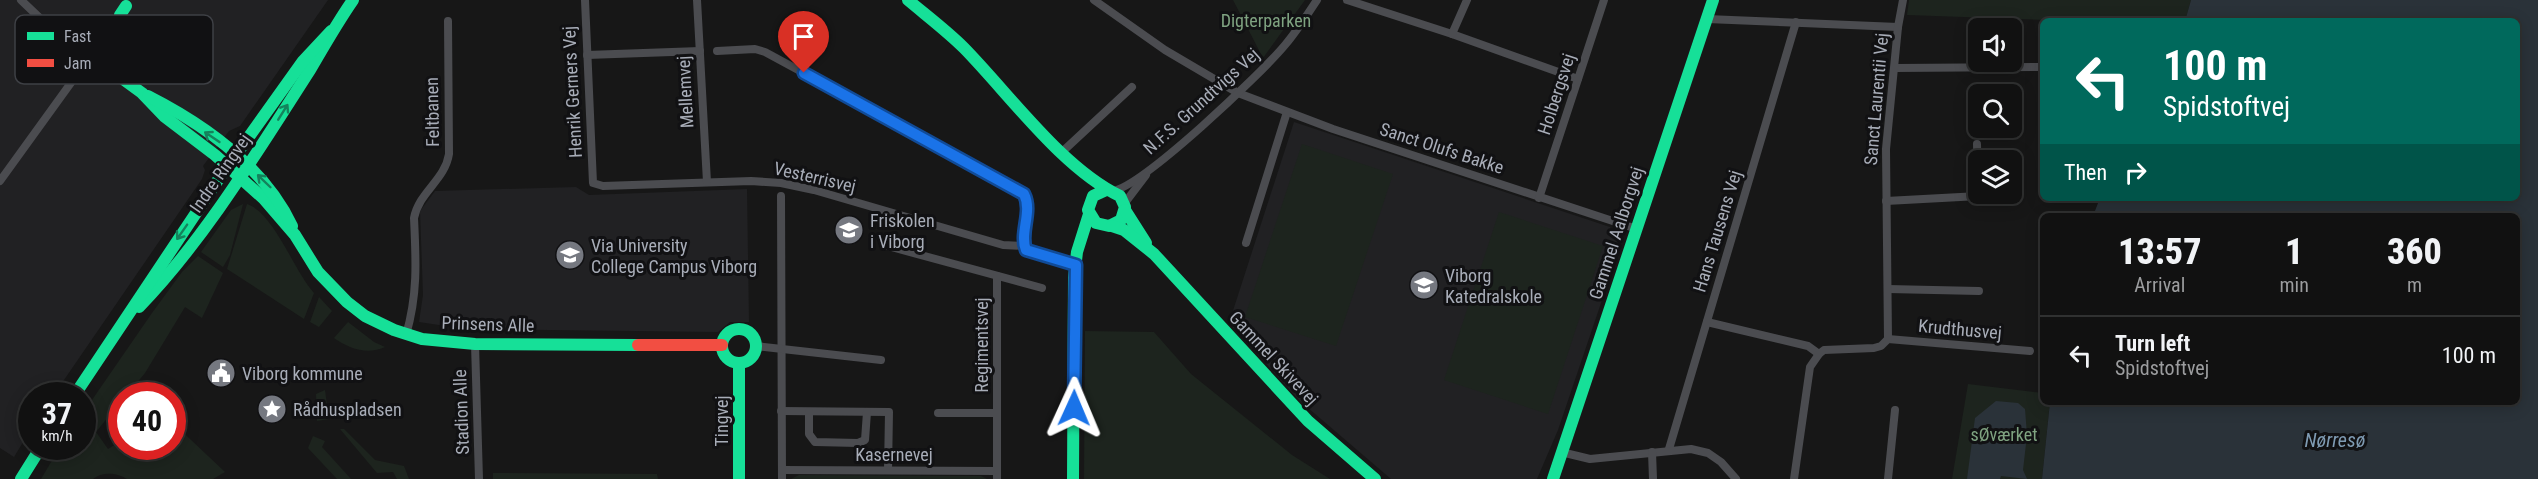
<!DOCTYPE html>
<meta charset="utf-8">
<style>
:root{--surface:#111;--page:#1a1a1a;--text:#f1f3f6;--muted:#9c9d9f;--line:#303131}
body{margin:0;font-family:"Roboto Condensed",sans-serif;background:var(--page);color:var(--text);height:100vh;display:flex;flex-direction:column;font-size:22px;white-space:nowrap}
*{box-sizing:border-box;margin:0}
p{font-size:20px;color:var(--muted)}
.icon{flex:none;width:33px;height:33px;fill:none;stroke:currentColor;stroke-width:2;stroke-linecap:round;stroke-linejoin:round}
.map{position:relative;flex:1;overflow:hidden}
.sheet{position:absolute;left:2040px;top:213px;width:480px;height:192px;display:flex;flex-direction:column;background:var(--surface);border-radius:9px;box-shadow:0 3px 15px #0003,0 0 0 2px var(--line)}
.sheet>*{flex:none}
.guide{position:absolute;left:2040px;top:18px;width:480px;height:183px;border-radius:9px;box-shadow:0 3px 15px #0003,0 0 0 2px var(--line);background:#00695c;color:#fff;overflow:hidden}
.buttons{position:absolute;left:1968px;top:18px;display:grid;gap:12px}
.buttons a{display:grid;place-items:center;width:54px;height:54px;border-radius:9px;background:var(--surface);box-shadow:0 3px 15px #0003,0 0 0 2px var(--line);font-size:30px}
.speed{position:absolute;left:18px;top:382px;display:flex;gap:12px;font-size:30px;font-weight:700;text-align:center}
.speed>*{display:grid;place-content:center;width:78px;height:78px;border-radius:50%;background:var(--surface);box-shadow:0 3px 15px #0003,0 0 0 2px var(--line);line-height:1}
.speed small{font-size:15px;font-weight:400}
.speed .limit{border:9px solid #d22;background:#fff;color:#111}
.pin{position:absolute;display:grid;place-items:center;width:51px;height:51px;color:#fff;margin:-62px -26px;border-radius:50% 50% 50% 0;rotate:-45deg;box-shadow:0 0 6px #0007}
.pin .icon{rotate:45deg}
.me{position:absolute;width:66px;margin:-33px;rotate:1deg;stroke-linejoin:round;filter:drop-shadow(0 0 4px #0008)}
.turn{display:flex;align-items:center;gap:21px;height:126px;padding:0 24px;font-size:27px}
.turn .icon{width:78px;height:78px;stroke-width:2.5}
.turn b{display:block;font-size:42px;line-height:51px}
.then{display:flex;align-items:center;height:57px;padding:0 24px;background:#0003;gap:12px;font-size:22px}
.eta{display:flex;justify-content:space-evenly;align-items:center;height:102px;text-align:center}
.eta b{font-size:36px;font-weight:800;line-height:42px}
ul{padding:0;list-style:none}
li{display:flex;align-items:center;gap:18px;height:78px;padding:0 24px;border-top:2px solid var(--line)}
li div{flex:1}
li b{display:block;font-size:22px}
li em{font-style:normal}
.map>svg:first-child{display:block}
.built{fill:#212123}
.green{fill:#1d241e}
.water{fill:#2a3239}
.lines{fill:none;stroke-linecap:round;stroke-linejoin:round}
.street{stroke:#4b4c50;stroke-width:8}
.fast{stroke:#16e098;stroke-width:12}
.jam{stroke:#f24e42;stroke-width:12}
.oneway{stroke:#14835c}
.route-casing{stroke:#114b97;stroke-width:15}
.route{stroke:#1a73e8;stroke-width:10}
.labels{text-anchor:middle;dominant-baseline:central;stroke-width:6;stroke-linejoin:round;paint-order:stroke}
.park-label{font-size:18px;fill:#7fa381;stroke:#111113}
.street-label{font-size:18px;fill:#a8adb8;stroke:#111113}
.poi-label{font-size:18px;fill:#a8adb8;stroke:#111113;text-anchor:start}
.water-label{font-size:20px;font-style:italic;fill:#7f9bb3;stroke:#111113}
.key{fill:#111113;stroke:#3e4045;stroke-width:1.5}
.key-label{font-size:16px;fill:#a8adb8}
</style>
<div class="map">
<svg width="2538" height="479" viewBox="0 0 2538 479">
<rect width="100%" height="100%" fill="#171717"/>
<g class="built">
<path d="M0 0H328L240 126 229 131 203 166 205 170 202 179 53 396H32L31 429 14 457 0 448Z"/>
<path d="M1294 122 1610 227 1620 247 1558 430 1537 479H1391L1300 401 1229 323Z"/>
<path d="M576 187 589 195 747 189 749 322H730L718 332 465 329 419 322 423 295 420 211 435 191Z"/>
</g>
<g class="green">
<path d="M1233 0H1305L1263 58Z"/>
<path d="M1909 0H2191L2185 21H2077L1907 15Z"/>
<path d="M1302 144 1393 174 1336 346 1245 317Z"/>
<path d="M243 204 230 255 223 267 201 252 231 210Z"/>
<path d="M247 204C274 213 294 271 314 293L304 319 227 269Z"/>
<path d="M1499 212 1603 246 1548 414 1444 380Z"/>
<path d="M198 256 223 273 202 318 185 307 145 373 126 396H122L121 401 96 432 108 449 121 441 122 447H172L173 423 225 472 213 479H127C118 473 102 471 93 479H41L60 447H82L83 413 152 313 182 272Z"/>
<path d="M319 297 332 311 319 327 310 322Z"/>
<path d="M348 322 374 342 385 347C367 355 350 349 334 338Z"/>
<path d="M1085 331 1154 332 1191 374 1292 455 1330 479H1084Z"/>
<path d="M1968 384 2043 393V402H2050L2042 479H1952Z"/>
<path d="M325 390 329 419 317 421 316 394Z"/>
<path d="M340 429H344L375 460 404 466 409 479H397L393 472 377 473Z"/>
<path d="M313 436 325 441 322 447 351 479H337L308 448Z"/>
<path d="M493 473 657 474 658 479H493Z"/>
<path d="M799 475 981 476 987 479H791Z"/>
</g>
<g class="water">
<path d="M2191 0H2538V479H2042L2050 402H2517V216H2093L2100 198H2517V21H2185Z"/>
<path d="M1996 401 2018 403 2025 409 2027 435 2023 470 2027 479 2001 476 2000 479H1967L1975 418Z"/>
</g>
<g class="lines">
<g class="street">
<path d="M21 0 44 22 90 55"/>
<path d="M585 0 593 183 603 186 751 181 781 183 814 190 1003 245 1024 246"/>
<path d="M697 0 707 182"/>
<path d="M1094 0 1165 50 1238 93 1333 129 1637 229"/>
<path d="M1347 0 1452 34 1578 79"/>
<path d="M1707 19 1898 27"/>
<path d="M1452 34 1467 0"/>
<path d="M717 51 755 49 765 52 1020 190 1027 199 1024 242 1026 250 1076 265"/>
<path d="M587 55 700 51"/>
<path d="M1895 68 2043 67"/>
<path d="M1977 144 1978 184"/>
<path d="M1062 152 1132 87"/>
<path d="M0 181 120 15"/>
<path d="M1113 191C1144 185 1261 74 1285 45 1297 31 1307 15 1317 0"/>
<path d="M781 196 782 479"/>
<path d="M1539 198 1604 0"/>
<path d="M1886 201 1979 196V194"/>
<path d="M1124 204 1146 175"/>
<path d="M1246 243 1287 112"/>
<path d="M884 245 1042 288"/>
<path d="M1888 289 1979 291"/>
<path d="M1707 322 1808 346 1819 354"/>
<path d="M406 335C418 294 416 260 414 218 419 192 445 180 449 154L448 21"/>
<path d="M1888 339 2030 351"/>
<path d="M475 344 479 479"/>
<path d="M756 346 881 360"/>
<path d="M781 411 889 412 888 470"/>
<path d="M809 412V434L815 442 858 443 865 440 867 412"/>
<path d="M938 413H997"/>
<path d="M1669 449 1796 22"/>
<path d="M1561 452 1590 459 1691 449 1708 453 1721 462 1736 479"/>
<path d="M1652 452 1653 479"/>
<path d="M782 470 997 471"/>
<path d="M997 479V276"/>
<path d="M1794 479 1810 367 1819 354 1824 350 1874 348 1881 346 1888 339 1886 149 1898 27 1903 0"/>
<path d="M1888 479 1895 410"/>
</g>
<g class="fast">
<path d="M908 0C927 16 947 31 964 48 1010 95 1062 168 1120 196L1125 207 1121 220 1109 226 1096 223 1088 210 1093 196 1106 190"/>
<path d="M120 15 126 6"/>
<path d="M90 55 142 93 165 117 215 155 264 199 295 235 318 272 347 302 365 316 394 330 422 339 475 344 638 345"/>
<path d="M148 96C205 125 264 167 292 226"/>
<path d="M1125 210 1146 243"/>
<path d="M1112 226 1124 230 1154 254 1308 421 1375 479"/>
<path d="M139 307C204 240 259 149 310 70 324 46 337 23 353 0"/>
<circle cx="739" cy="346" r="17"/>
<path d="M739 363V479"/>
<path d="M74 396 218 180 303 61 331 31"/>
<path d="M21 479 41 447"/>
<path d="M1073 479 1074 278 1077 252 1089 214"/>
<path d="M1553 479 1713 0"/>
</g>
<path class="jam" d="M638 345H722"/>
</g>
<defs><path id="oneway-shaft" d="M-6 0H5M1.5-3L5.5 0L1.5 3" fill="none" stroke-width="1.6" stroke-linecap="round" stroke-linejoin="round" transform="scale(1.5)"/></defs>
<g class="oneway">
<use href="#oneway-shaft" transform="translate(283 112) rotate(-58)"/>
<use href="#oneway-shaft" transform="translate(212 137) rotate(-146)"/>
<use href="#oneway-shaft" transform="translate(264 181) rotate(-136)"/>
<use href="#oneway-shaft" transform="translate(182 232) rotate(125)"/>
</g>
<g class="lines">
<g class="route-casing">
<path id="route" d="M804 73 1024 194C1033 212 1019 233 1026 250L1076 265 1074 408"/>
</g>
<use href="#route" class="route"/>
</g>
<defs>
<g id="school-disc" transform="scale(1.5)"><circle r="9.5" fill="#757880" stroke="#111113"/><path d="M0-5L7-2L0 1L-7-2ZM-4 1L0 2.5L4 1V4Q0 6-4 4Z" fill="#fff"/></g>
<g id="university-disc" transform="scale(1.5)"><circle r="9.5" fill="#757880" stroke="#111113"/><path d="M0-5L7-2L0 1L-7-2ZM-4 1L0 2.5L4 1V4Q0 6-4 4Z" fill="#fff"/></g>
<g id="civic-disc" transform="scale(1.5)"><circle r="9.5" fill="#757880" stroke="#111113"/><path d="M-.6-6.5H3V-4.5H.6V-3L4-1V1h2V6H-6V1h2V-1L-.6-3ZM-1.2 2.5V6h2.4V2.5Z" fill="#fff"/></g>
<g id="sight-disc" transform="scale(1.5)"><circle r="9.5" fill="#757880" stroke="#111113"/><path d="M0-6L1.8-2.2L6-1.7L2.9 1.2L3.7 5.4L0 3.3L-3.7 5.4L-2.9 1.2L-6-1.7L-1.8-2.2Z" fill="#fff"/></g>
</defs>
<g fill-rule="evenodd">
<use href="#school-disc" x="849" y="230"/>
<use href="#university-disc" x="570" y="255"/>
<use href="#school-disc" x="1424" y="285"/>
<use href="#civic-disc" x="221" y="373"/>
<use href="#sight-disc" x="272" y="409"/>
</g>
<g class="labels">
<g class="park-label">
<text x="1266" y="20">Digterparken</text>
<text x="2004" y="434">sØværket</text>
</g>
<g class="street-label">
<text transform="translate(572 92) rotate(-93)">Henrik Gerners Vej</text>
<text transform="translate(685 92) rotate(-93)">Mellemvej</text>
<text transform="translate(1556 94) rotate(-72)">Holbergsvej</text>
<text transform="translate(1876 99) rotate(-85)">Sanct Laurentii Vej</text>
<text transform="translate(1201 101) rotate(-42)">N.F.S. Grundtvigs Vej</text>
<text transform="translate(432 112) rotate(-91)">Feltbanen</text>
<text transform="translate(1442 148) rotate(18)">Sanct Olufs Bakke</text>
<text transform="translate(220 173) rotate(-55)">Indre Ringvej</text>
<text transform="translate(815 177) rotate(13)">Vesterrisvej</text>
<text transform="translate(1717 231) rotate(-73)">Hans Tausens Vej</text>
<text transform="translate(1616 233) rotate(-72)">Gammel Aalborgvej</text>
<text transform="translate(488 324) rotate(2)">Prinsens Alle</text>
<text transform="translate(1960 329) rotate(5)">Krudthusvej</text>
<text transform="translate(981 345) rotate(-90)">Regimentsvej</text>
<text transform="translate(1274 358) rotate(47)">Gammel Skivevej</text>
<text transform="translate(461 412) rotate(-92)">Stadion Alle</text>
<text transform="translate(721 421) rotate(-90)">Tingvej</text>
<text x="894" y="454">Kasernevej</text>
</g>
<g class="poi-label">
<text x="870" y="220">Friskolen<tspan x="870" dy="21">i Viborg</tspan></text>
<text x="591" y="245">Via University<tspan x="591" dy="21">College Campus Viborg</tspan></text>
<text x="1445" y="275">Viborg<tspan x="1445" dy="21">Katedralskole</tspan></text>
<text x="242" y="373">Viborg kommune</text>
<text x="293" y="409">Rådhuspladsen</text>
</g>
<g class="water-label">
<text x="2335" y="440">Nørresø</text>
</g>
</g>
<rect x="15" y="15" width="198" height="69" rx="9" class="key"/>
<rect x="27" y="32" width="27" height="8" fill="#16e098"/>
<rect x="27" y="59" width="27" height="8" fill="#f24e42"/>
<g class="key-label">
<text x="64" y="42">Fast</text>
<text x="64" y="69">Jam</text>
</g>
</svg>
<div class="buttons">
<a><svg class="icon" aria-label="sound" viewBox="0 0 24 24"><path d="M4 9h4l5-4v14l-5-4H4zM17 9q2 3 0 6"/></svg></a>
<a><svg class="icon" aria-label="search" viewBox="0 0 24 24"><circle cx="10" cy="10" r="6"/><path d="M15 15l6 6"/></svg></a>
<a><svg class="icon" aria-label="layers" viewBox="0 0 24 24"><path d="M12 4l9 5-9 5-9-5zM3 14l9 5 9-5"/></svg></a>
</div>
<div class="speed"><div>37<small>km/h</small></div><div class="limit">40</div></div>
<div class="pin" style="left:804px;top:73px;background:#d93025"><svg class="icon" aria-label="arrive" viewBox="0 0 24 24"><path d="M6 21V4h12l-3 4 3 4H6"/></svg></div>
<svg class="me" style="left:1074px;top:408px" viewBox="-20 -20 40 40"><path d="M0-17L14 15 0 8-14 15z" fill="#1a73e8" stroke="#fff" stroke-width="4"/></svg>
<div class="guide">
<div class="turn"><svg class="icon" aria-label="left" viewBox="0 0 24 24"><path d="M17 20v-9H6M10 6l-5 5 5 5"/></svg><div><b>100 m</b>Spidstoftvej</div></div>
<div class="then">Then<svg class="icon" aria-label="right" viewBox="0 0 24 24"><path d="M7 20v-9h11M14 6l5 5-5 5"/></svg></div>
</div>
<section class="sheet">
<div class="eta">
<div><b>13:57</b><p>Arrival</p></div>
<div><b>1</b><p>min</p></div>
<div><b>360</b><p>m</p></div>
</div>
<ul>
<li><svg class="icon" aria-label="left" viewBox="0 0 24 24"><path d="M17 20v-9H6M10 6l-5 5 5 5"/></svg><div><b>Turn left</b><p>Spidstoftvej</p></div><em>100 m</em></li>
</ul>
</section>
</div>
